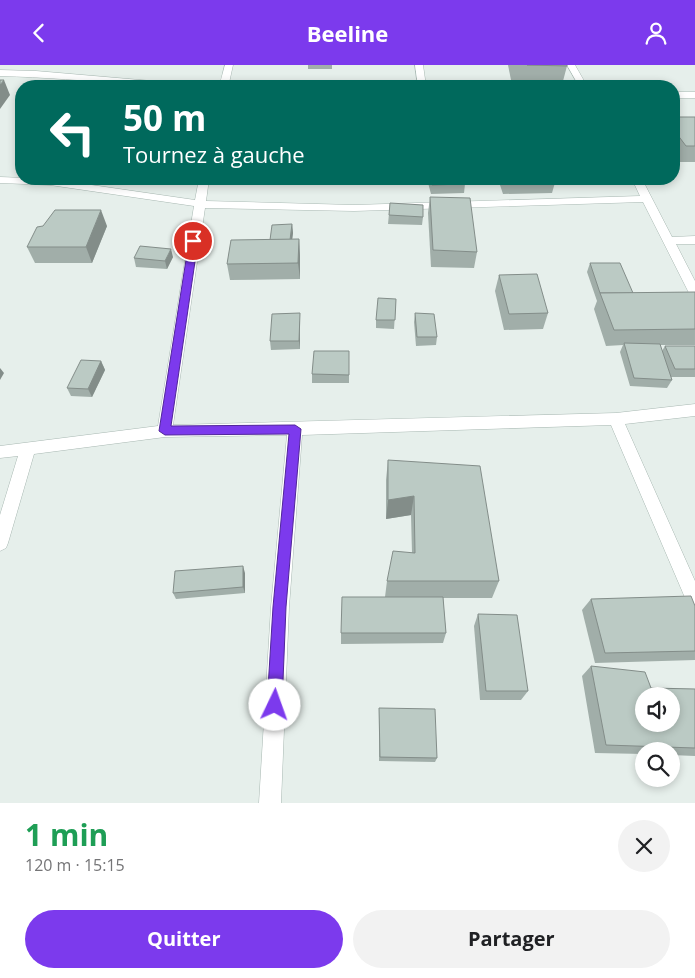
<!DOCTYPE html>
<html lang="fr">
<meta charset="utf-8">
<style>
:root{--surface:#fff;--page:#f2f2f2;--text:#202124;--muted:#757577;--accent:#7c3aed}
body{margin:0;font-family:"Open Sans",sans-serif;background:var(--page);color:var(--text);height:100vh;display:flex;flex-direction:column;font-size:19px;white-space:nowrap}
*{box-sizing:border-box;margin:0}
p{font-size:16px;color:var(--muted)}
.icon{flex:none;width:28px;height:28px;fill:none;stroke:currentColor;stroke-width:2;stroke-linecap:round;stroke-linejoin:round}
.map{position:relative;height:738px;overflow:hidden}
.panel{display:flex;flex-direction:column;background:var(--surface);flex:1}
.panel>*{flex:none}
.top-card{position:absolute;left:15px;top:15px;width:665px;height:105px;border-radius:20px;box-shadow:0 2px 8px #0003;background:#00695c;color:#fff;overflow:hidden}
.fabs{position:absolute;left:635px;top:622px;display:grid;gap:10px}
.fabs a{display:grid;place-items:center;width:45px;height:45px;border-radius:50%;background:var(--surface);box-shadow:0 2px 8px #0003;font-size:25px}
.pin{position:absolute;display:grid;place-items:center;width:42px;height:42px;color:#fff;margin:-21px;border:2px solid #fff;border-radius:50%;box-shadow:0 1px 5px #0007}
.me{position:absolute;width:55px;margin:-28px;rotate:3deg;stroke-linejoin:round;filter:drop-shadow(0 0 4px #0008)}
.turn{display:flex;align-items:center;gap:18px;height:105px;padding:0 25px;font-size:22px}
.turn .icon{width:65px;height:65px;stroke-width:2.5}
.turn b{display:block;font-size:35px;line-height:42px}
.round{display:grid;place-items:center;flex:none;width:52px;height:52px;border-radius:26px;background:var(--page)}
.summary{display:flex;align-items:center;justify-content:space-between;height:85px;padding:0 25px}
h1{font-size:30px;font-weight:700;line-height:38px;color:#1e9e55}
.button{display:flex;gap:10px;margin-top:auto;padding:10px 25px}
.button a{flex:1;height:58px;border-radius:30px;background:var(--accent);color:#fff;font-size:20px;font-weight:700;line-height:58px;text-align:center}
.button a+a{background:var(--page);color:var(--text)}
header{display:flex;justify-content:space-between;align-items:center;height:65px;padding:0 25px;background:var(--accent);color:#fff;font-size:22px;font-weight:700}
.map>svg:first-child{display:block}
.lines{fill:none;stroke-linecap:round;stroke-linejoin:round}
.minor-casing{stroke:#a8b8b2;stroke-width:1}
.minor{fill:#fff;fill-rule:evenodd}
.wall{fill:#a1aea9}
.shaded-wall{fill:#838d89}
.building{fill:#bbcac4;stroke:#838d89;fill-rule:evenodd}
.route{fill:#7c3aed;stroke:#51269a}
</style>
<header><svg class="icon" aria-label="back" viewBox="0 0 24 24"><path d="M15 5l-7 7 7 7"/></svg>Beeline<svg class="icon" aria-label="person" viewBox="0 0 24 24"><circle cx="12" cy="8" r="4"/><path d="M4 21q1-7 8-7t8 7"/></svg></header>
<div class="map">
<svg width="695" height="738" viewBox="0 0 695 738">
<rect width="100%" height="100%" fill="#e6efeb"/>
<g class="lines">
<g class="minor-casing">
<g id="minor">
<path d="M225 0H233L229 18H258L262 21C175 27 87 13 0 11V5L36 6 152 16 220 18Z"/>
<path d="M415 0H423L426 21H418Z"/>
<path d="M567 0H575L587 21H579Z"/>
<rect x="674" y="27" width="21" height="6"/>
<path d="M0 112 50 114 195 135 199 114H209L206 136 354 140 640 131 632 114H642L672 172 695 171V179H676L695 216V232L689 228 643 137 354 146 205 143 173 360 616 348 695 339V351L625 359 695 516V545L689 542 611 360 302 370 289 542 281 738H259L271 542 287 370 165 372 34 389 8 478 6 483 0 486V450L18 391 0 393V381L158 361 194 141 50 120 0 118Z"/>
</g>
</g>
<use href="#minor" class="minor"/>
</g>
<g class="wall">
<rect x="308" y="0" width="24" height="4"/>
<path d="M508 0H567V1L563 16 511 15Z"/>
<path d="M674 52H695V97H679L674 90Z"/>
<path d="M427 114H464L465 119 464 128 431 129Z"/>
<path d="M498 114H556L552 128 503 129Z"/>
<path d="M430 132 477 187 474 203 431 202 428 148Z"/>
<path d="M390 138 423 152 422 160 388 159Z"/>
<path d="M292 159 293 168 292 175 299 174 300 191V214L230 215 227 199 270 175Z"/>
<path d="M43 161H107L92 198H35L27 182Z"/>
<path d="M173 192 167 204 136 202 134 193Z"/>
<path d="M590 198 633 228 695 227V280H660L662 286 665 281H695V312H671L672 315 667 323 630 321 620 287 623 280 606 281 594 244 597 236 587 207Z"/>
<path d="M499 210 548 248 543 264 504 265 495 226Z"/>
<path d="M396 234 394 264 376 263V255Z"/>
<path d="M415 248 437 272 436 280 416 281 414 257Z"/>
<path d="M300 256V284L271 285 270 276Z"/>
<path d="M349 286V318H312V309Z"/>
<path d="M101 296 105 305 92 332 71 331 67 323Z"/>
<path d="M388 395 499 516 492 533H443L446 568 443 578 341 579V568L385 532 387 516 412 488 411 450 386 454V415Z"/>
<path d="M245 508V528L176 534 173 528Z"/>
<path d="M591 534 695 541V595L595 598 582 545Z"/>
<path d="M478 549 528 626 521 635H480L474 561Z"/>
<path d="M591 601 651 623 695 624V691L671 690V686H644V689L595 688 582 611Z"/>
<path d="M379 643 437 693 435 697 379 696Z"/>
</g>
<g class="shaded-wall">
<path d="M4 15 10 30 0 44V20Z"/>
<path d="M101 145 107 161 92 198 86 182Z"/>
<path d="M292 159 293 168 290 189V180Z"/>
<path d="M299 174 300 191V214L298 198Z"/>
<path d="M171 184 173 192 167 204 165 196Z"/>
<path d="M300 248V284L299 276Z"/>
<path d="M101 296 105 305 92 332 88 324Z"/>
<path d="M0 303 4 308 0 315Z"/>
<path d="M414 431 411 450 386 454 388 435Z"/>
<path d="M243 501 245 508V528L243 522Z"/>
</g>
<g class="building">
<path d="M527 0H567V1Z"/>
<path d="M0 15H4L0 20Z"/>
<path d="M674 52H695V81H686L674 65Z"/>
<path d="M430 114H464L465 119 432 120Z"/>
<path d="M430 132 470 133 477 187 433 185Z"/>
<path d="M390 138 423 140V152L389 150Z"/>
<path d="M55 145H101L86 182H27L37 162 43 161Z"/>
<path d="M292 159 290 175H270L272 160Z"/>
<path d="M299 174 298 198 227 199 231 175Z"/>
<path d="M140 181 171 184 165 196 134 193Z"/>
<path d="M590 198H620L633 228H600Z"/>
<path d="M537 209 548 248 509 249 499 210Z"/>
<path d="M695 227V264L614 265 600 228Z"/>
<path d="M378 233 396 234 395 255H376Z"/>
<path d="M300 248 299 276H270L272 249Z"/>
<path d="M415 248 434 249 437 272H417Z"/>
<path d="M624 278 660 279 672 315 634 313Z"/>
<path d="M665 281H695V304H675Z"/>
<path d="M314 286H349V310L312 309Z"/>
<path d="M81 295 101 296 88 324 67 323Z"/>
<path d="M388 395 480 401 499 516H387L393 486 415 488 414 431 388 435Z"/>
<path d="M243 501V522L173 528 175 506Z"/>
<path d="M691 531 695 541V586L605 588 591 534Z"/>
<path d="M342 532H443L446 568H341Z"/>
<path d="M478 549 517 550 528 626H486Z"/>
<path d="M591 601 645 607 651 623 695 624V683L606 680ZM644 631H671V659H644Z"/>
<path d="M379 643 435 644 437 693 380 692Z"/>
</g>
<path class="route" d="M193 173 198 176 171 361 295 360 301 364 286 542 282 640 280 645 275 647 269 645 267 640 273 542 289 369 165 370 159 366 189 176Z"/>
</svg>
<div class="fabs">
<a><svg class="icon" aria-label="sound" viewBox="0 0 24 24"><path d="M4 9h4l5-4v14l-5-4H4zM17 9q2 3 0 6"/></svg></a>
<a><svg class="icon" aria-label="search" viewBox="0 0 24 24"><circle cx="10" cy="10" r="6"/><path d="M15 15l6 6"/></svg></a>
</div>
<div class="pin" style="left:193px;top:176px;background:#d93025"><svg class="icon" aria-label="arrive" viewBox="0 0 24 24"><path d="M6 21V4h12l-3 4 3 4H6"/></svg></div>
<svg class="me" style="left:275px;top:640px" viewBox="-20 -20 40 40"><circle r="19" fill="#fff"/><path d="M0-13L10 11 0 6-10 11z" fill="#7c3aed"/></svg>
<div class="top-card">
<div class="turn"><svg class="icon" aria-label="left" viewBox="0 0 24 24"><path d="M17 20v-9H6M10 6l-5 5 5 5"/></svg><div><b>50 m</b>Tournez à gauche</div></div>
</div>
</div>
<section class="panel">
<div class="summary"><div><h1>1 min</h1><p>120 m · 15:15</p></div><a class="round"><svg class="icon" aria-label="close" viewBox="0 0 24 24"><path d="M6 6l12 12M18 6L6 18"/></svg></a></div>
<div class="button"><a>Quitter</a><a>Partager</a></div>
</section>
